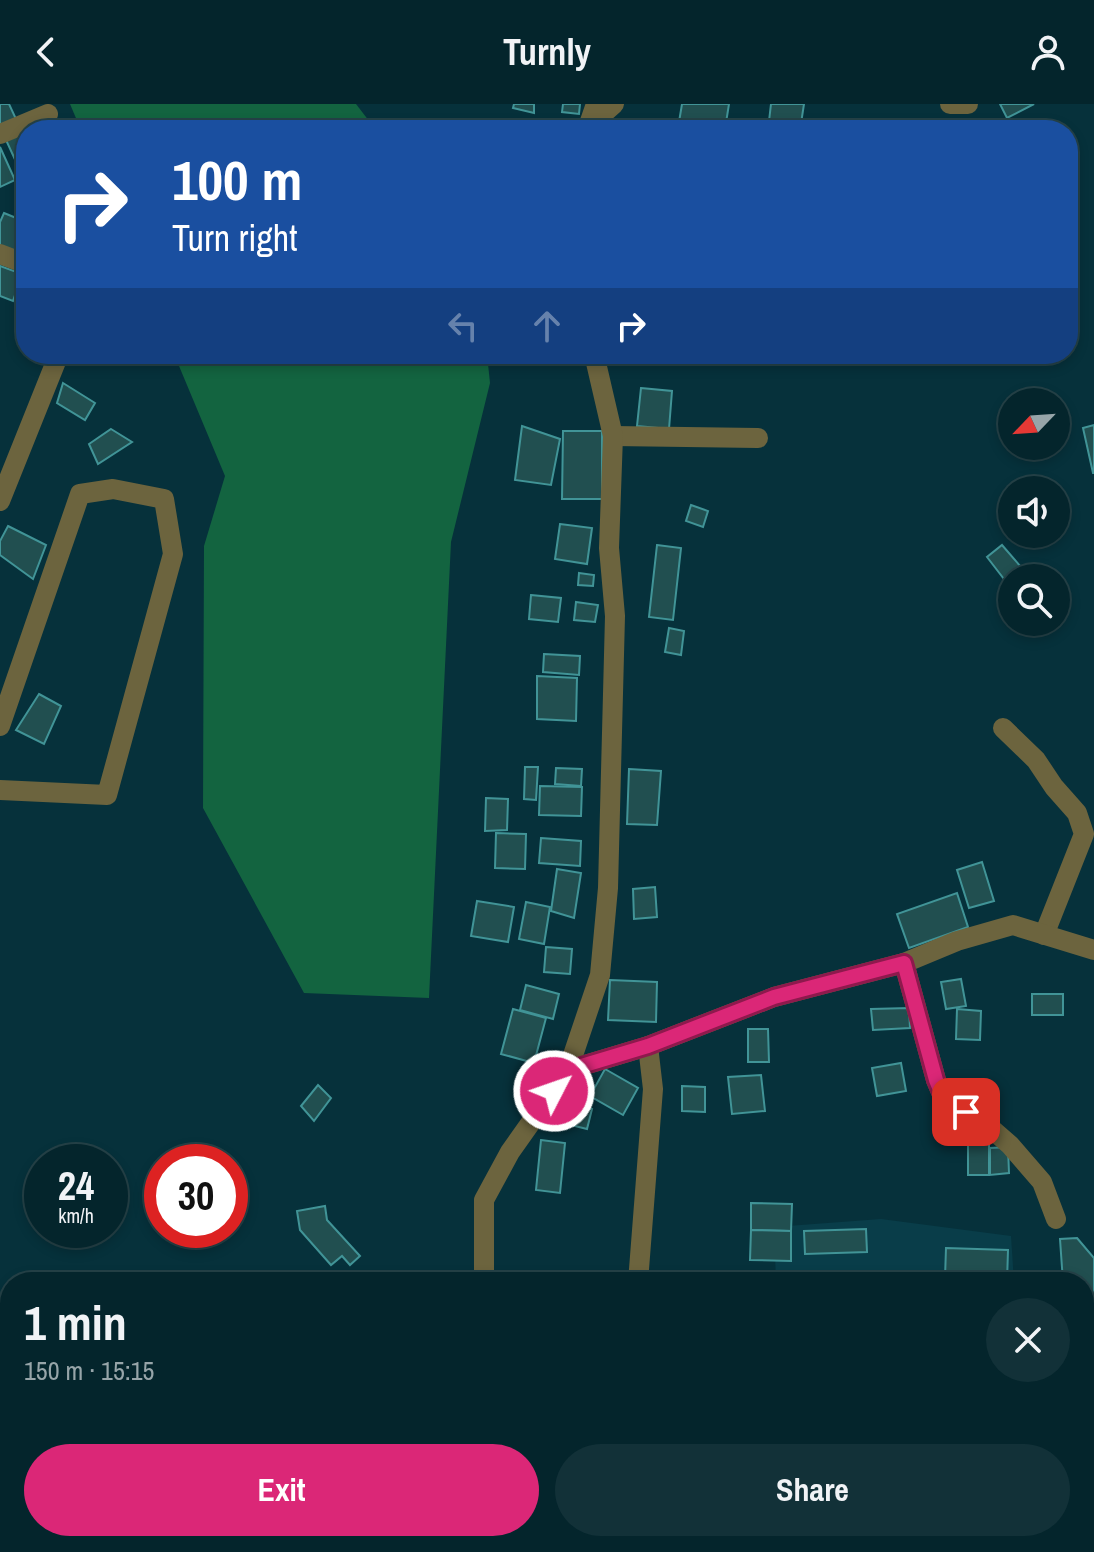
<!DOCTYPE html>
<meta charset="utf-8">
<style>
:root{--surface:#04252c;--page:#123138;--text:#f1f3f6;--muted:#97a5a9;--line:#254248;--accent:#db2777}
body{margin:0;font-family:"Archivo Narrow",sans-serif;background:var(--page);color:var(--text);height:100vh;display:flex;flex-direction:column;font-size:30px;white-space:nowrap}
*{box-sizing:border-box;margin:0}
p{font-size:26px;color:var(--muted)}
.icon{flex:none;width:44px;height:44px;fill:none;stroke:currentColor;stroke-width:2;stroke-linecap:round;stroke-linejoin:round}
.map{position:relative;flex:1;overflow:hidden}
.drawer{position:absolute;left:0px;top:1168px;width:1094px;height:280px;display:flex;flex-direction:column;background:var(--surface);border-radius:32px 32px 0 0;box-shadow:0 4px 12px #0003,0 0 0 2px var(--line)}
.drawer>*{flex:none}
.guide{position:absolute;left:16px;top:16px;width:1062px;height:244px;border-radius:32px;box-shadow:0 4px 12px #0003,0 0 0 2px var(--line);background:#1a4fa0;color:#fff;overflow:hidden}
.needle{width:52px;rotate:245deg}
.controls{position:absolute;left:998px;top:284px;display:grid;gap:16px}
.controls a{display:grid;place-items:center;width:72px;height:72px;border-radius:50%;background:var(--surface);box-shadow:0 4px 12px #0003,0 0 0 2px var(--line);font-size:40px}
.speed{position:absolute;left:24px;top:1040px;display:flex;gap:16px;font-size:40px;font-weight:700;text-align:center}
.speed>*{display:grid;place-content:center;width:104px;height:104px;border-radius:50%;background:var(--surface);box-shadow:0 4px 12px #0003,0 0 0 2px var(--line);line-height:1}
.speed small{font-size:20px;font-weight:400}
.speed .limit{border:12px solid #d22;background:#fff;color:#111}
.pin{position:absolute;display:grid;place-items:center;width:68px;height:68px;color:#fff;margin:-34px;border-radius:16px;box-shadow:0 4px 12px #0006}
.me{position:absolute;width:88px;margin:-44px;rotate:49deg;stroke-linejoin:round;filter:drop-shadow(0 0 6px #0008)}
.turn{display:flex;align-items:center;gap:28px;height:168px;padding:0 24px;font-size:36px}
.turn .icon{width:104px;height:104px;stroke-width:2.5}
.turn b{display:block;font-size:56px;line-height:68px}
.lanes{display:flex;align-items:center;height:76px;padding:0 24px;background:#0003;justify-content:center;gap:40px;direction:ltr}
.lanes .off{opacity:.35}
.round{display:grid;place-items:center;flex:none;width:84px;height:84px;border-radius:42px;background:var(--page)}
.headline{display:flex;align-items:center;justify-content:space-between;height:136px;padding:0 24px}
h1{font-size:48px;font-weight:700;line-height:60px}
.primary-button{display:flex;gap:16px;margin-top:auto;padding:16px 24px}
.primary-button a{flex:1;height:92px;border-radius:48px;background:var(--accent);color:#fff;font-size:32px;font-weight:700;line-height:92px;text-align:center}
.primary-button a+a{background:var(--page);color:var(--text)}
header{display:flex;justify-content:space-between;align-items:center;height:104px;padding:0 24px;background:var(--surface);font-size:36px;font-weight:700}
.map>svg:first-child{display:block}
.built{fill:#093d49}
.green{fill:#136440}
.building{fill:#214f50;stroke:#419497;stroke-width:2}
.lines{fill:none;stroke-linecap:round;stroke-linejoin:round}
.street{stroke:#6c643e;stroke-width:20}
.route-casing{stroke:#8e194d;stroke-width:20}
.route{stroke:#db2777;stroke-width:14}
</style>
<header><svg class="icon" aria-label="back" viewBox="0 0 24 24"><path d="M15 5l-7 7 7 7"/></svg>Turnly<svg class="icon" aria-label="person" viewBox="0 0 24 24"><circle cx="12" cy="8" r="4"/><path d="M4 21q1-7 8-7t8 7"/></svg></header>
<div class="map">
<svg width="1094" height="1448" viewBox="0 0 1094 1448">
<rect width="100%" height="100%" fill="#06313b"/>
<path class="built" d="M881 1115 1011 1132 1014 1178H776L774 1123Z"/>
<g class="green">
<path d="M70 0H356L376 26H81Z"/>
<path d="M174 250H487L490 279 451 438 429 894 304 889 203 704 204 442 225 372Z"/>
</g>
<g class="building">
<path d="M0 0H9L16 15 0 23Z"/>
<path d="M514 0H534V9L513 4Z"/>
<path d="M563 0H580L579 10 562 8Z"/>
<path d="M682 0H729L725 25 679 18Z"/>
<path d="M771 0H804L800 26H768Z"/>
<path d="M1000 0H1034L1007 14Z"/>
<path d="M26 26V71L23 73 6 36Z"/>
<path d="M0 43 15 76 0 83Z"/>
<path d="M4 109 26 118V153L0 143V118Z"/>
<path d="M0 162 22 170 13 197 0 192Z"/>
<path d="M63 279 95 299 85 316 57 299Z"/>
<path d="M641 284 672 287 669 325 637 322Z"/>
<path d="M1094 321V369H1093L1083 324Z"/>
<path d="M522 322 560 335 551 381 515 376Z"/>
<path d="M111 325 132 338 98 360 89 340Z"/>
<path d="M563 327H602V395H562Z"/>
<path d="M691 401 708 407 703 423 686 417Z"/>
<path d="M560 420 592 424 587 460 555 455Z"/>
<path d="M8 422 46 441 33 475 0 451V437Z"/>
<path d="M657 441 681 444 673 516 649 513Z"/>
<path d="M1002 441 1021 463 1007 479 987 453Z"/>
<path d="M579 469 594 471 593 482 578 481Z"/>
<path d="M531 491 561 494 558 518 529 515Z"/>
<path d="M576 498 598 501 595 518 574 516Z"/>
<path d="M669 524 684 527 681 551 665 548Z"/>
<path d="M544 550 580 552 579 571 543 568Z"/>
<path d="M537 572 577 574 576 617 537 615Z"/>
<path d="M39 590 61 602 44 640 16 626Z"/>
<path d="M525 663H538L536 696 524 695Z"/>
<path d="M556 664 582 665 581 682 555 680Z"/>
<path d="M629 665 661 667 657 721 627 720Z"/>
<path d="M540 682 582 683 581 712 539 711Z"/>
<path d="M486 694 508 695 507 726 485 727Z"/>
<path d="M496 729 526 730 525 765 495 764Z"/>
<path d="M541 734 581 737 580 762 539 759Z"/>
<path d="M982 758 994 797 969 804 957 766Z"/>
<path d="M557 765 581 769 574 814 551 807Z"/>
<path d="M655 783 657 813 634 815 633 785Z"/>
<path d="M957 789 968 823 909 844 897 810Z"/>
<path d="M477 797 514 803 508 838 471 832Z"/>
<path d="M526 798 550 803 544 840 519 835Z"/>
<path d="M546 843 572 845 570 870 544 868Z"/>
<path d="M961 875 966 902 946 905 941 878Z"/>
<path d="M610 876 657 878 656 918 608 916Z"/>
<path d="M526 881 559 890 553 915 520 906Z"/>
<rect x="1032" y="890" width="31" height="21"/>
<path d="M909 904 910 924 873 926 871 905Z"/>
<path d="M513 905 546 914 534 959 501 950Z"/>
<path d="M957 905 981 907 980 936 956 935Z"/>
<path d="M748 925H768L769 958H748Z"/>
<path d="M901 959 906 987 877 992 872 964Z"/>
<path d="M605 965 638 984 623 1011 590 992Z"/>
<path d="M761 971 765 1007 732 1010 728 973Z"/>
<path d="M318 981 331 994 314 1017 301 1002Z"/>
<path d="M682 982 705 983V1008L682 1007Z"/>
<path d="M568 999 592 1005 587 1025 563 1019Z"/>
<rect x="968" y="1032" width="21" height="39"/>
<path d="M541 1036 565 1039 560 1089 536 1086Z"/>
<path d="M1008 1043 1009 1069 990 1071V1044Z"/>
<path d="M751 1099 792 1100 791 1127 751 1126Z"/>
<path d="M325 1102 327 1116 360 1152 350 1161 342 1152 331 1161 300 1126 297 1107Z"/>
<path d="M866 1125 867 1148 805 1150 804 1127Z"/>
<path d="M751 1126 791 1127V1157L750 1156Z"/>
<path d="M1077 1134 1094 1154V1329L1084 1324V1178H1063L1060 1135Z"/>
<path d="M946 1144 1008 1146 1007 1178H975V1175L945 1174Z"/>
<path d="M152 1438H164L178 1448H148Z"/>
<path d="M572 1438H612V1444L572 1442Z"/>
<path d="M392 1439 449 1448H391Z"/>
</g>
<g class="lines">
<g class="street">
<path d="M596 0 588 23 614 0"/>
<path d="M950 0H968"/>
<path d="M0 30 48 10"/>
<path d="M0 150 26 160"/>
<path d="M613 332 758 334"/>
<path d="M0 397 59 250"/>
<path d="M0 622 80 390 113 385 164 395 173 450 107 691 0 686"/>
<path d="M1003 624 1036 656 1054 683 1077 709 1084 730 1044 831"/>
<path d="M904 859 936 976 944 995 987 1021 1010 1041 1042 1078 1056 1115"/>
<path d="M568 966 648 942 774 893 904 859 957 837 1013 821 1094 846"/>
<path d="M484 1178V1096L510 1048 568 966 600 871 608 784 615 512 609 444 613 332 594 250"/>
<path d="M638 1178 653 985 648 942"/>
<path d="M383 1448 386 1438"/>
</g>
</g>
<g class="lines">
<g class="route-casing">
<path id="route" d="M554 987 568 966 648 942 774 893 904 859 936 976 944 995 966 1008"/>
</g>
<use href="#route" class="route"/>
</g>
</svg>
<div class="controls">
<a><svg class="needle" viewBox="-14 -14 28 28"><path d="M0-13l5 13h-10z" fill="#e53935"/><path d="M0 13l5-13h-10z" fill="#97a5a9"/></svg></a>
<a><svg class="icon" aria-label="sound" viewBox="0 0 24 24"><path d="M4 9h4l5-4v14l-5-4H4zM17 9q2 3 0 6"/></svg></a>
<a><svg class="icon" aria-label="search" viewBox="0 0 24 24"><circle cx="10" cy="10" r="6"/><path d="M15 15l6 6"/></svg></a>
</div>
<div class="speed"><div>24<small>km/h</small></div><div class="limit">30</div></div>
<div class="pin" style="left:966px;top:1008px;background:#d93025"><svg class="icon" aria-label="arrive" viewBox="0 0 24 24"><path d="M6 21V4h12l-3 4 3 4H6"/></svg></div>
<svg class="me" style="left:554px;top:987px" viewBox="-20 -20 40 40"><circle r="17" fill="#db2777" stroke="#fff" stroke-width="3"/><path d="M0-11L8 9 0 5-8 9z" fill="#fff"/></svg>
<div class="guide">
<div class="turn"><svg class="icon" aria-label="right" viewBox="0 0 24 24"><path d="M7 20v-9h11M14 6l5 5-5 5"/></svg><div><b>100 m</b>Turn right</div></div>
<div class="lanes"><svg class="icon off" aria-label="left" viewBox="0 0 24 24"><path d="M17 20v-9H6M10 6l-5 5 5 5"/></svg><svg class="icon off" aria-label="ahead" viewBox="0 0 24 24"><path d="M12 20V5M6 11l6-6 6 6"/></svg><svg class="icon" aria-label="right" viewBox="0 0 24 24"><path d="M7 20v-9h11M14 6l5 5-5 5"/></svg></div>
</div>
<section class="drawer">
<div class="headline"><div><h1>1 min</h1><p>150 m · 15:15</p></div><a class="round"><svg class="icon" aria-label="close" viewBox="0 0 24 24"><path d="M6 6l12 12M18 6L6 18"/></svg></a></div>
<div class="primary-button"><a>Exit</a><a>Share</a></div>
</section>
</div>
